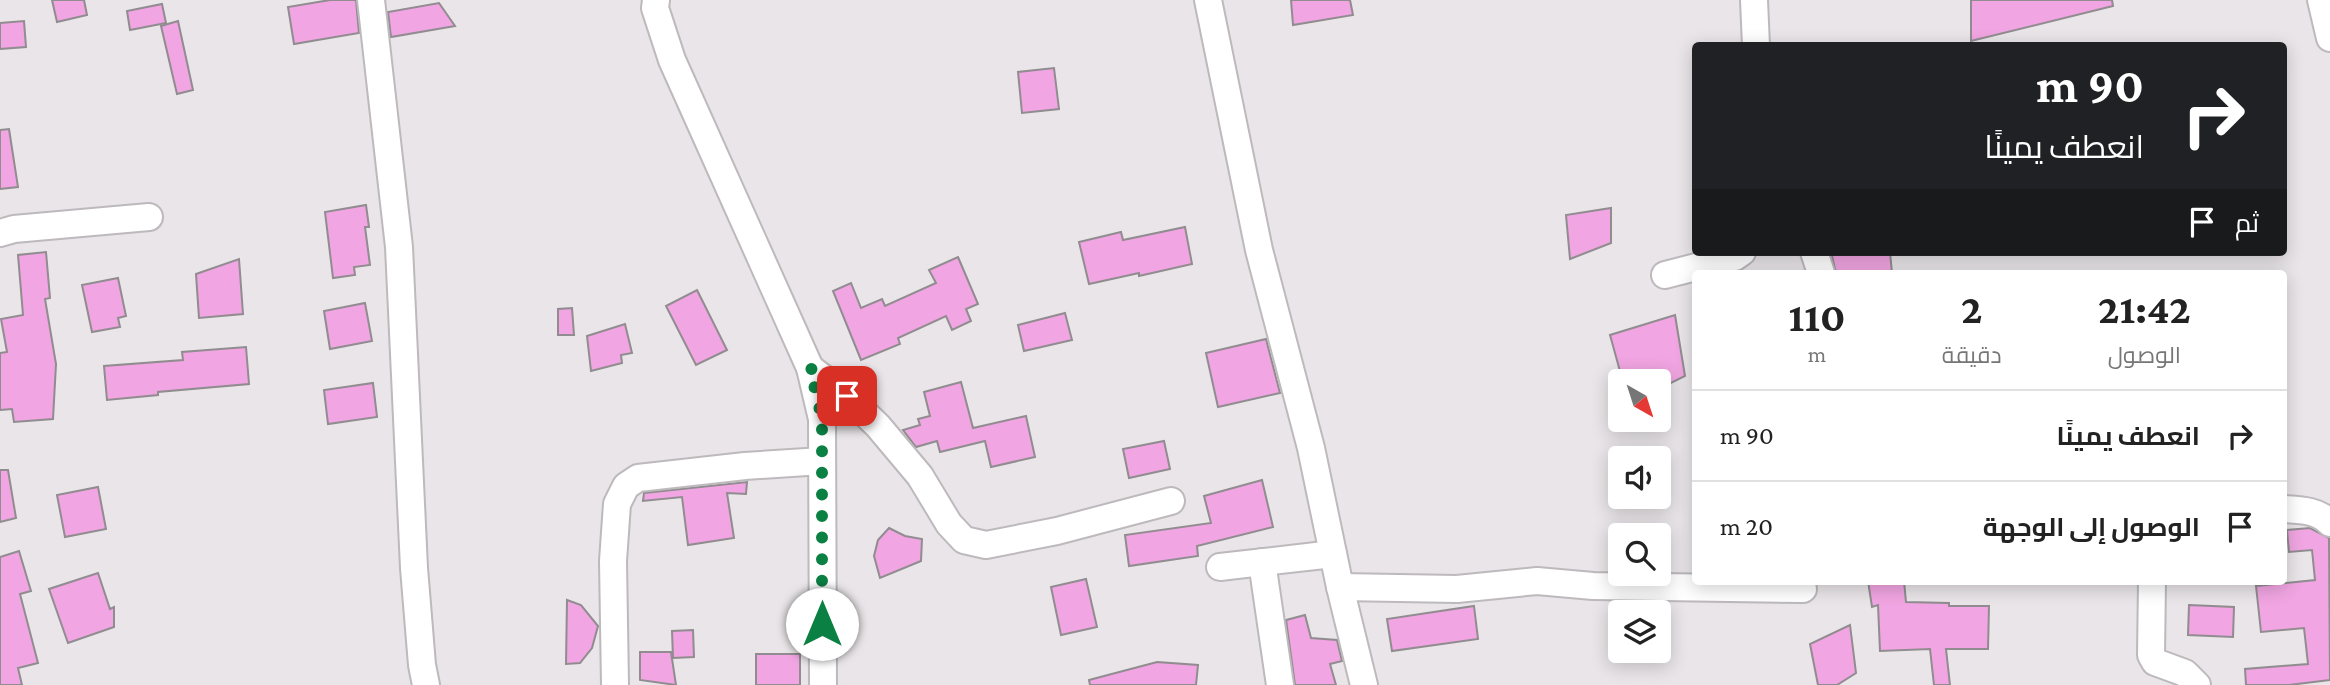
<!DOCTYPE html>
<html lang="ar">
<meta charset="utf-8">
<style>
:root{--surface:#fff;--page:#f6f6f6;--text:#222;--muted:#767676;--line:#e0e0e0}
body{margin:0;font-family:"Crimson Pro",Cairo,serif;background:var(--page);color:var(--text);direction:rtl;height:100vh;display:flex;flex-direction:column;font-size:26px;white-space:nowrap}
*{box-sizing:border-box;margin:0}
p{font-size:23px;color:var(--muted)}
.icon{flex:none;width:38px;height:38px;fill:none;stroke:currentColor;stroke-width:2;stroke-linecap:round;stroke-linejoin:round}
.map{position:relative;flex:1;overflow:hidden;direction:ltr}
.sheet{position:absolute;left:1692px;top:270px;width:595px;height:315px;display:flex;flex-direction:column;background:var(--surface);border-radius:7px;box-shadow:0 4px 18px #0003;direction:rtl}
.sheet>*{flex:none}
.banner{position:absolute;left:1692px;top:42px;width:595px;height:214px;border-radius:7px;box-shadow:0 4px 18px #0003;direction:rtl;background:#202124;color:#fff;overflow:hidden}
.needle{width:46px;rotate:141deg}
.tools{position:absolute;left:1608px;top:369px;display:grid;gap:14px}
.tools a{display:grid;place-items:center;width:63px;height:63px;border-radius:7px;background:var(--surface);box-shadow:0 4px 18px #0003;font-size:35px}
.pin{position:absolute;display:grid;place-items:center;width:60px;height:60px;color:#fff;margin:-30px;border-radius:14px;box-shadow:0 4px 10px #0006}
.me{position:absolute;width:77px;margin:-38px;rotate:0deg;stroke-linejoin:round;filter:drop-shadow(0 0 5px #0008)}
.turn{display:flex;align-items:center;gap:24px;height:147px;padding:0 28px;font-size:32px}
.turn .icon{width:91px;height:91px;stroke-width:2.5}
.turn b{display:block;font-size:49px;line-height:60px}
.then{display:flex;align-items:center;height:66px;padding:0 28px;background:#0003;gap:14px;font-size:26px}
.eta{display:flex;justify-content:space-evenly;align-items:center;height:119px;text-align:center}
.eta b{font-size:42px;font-weight:700;line-height:49px}
ul{padding:0;list-style:none}
li{display:flex;align-items:center;gap:21px;height:91px;padding:0 28px;border-top:2px solid var(--line)}
li div{flex:1}
li b{display:block;font-size:26px}
li em{font-style:normal}
.map>svg:first-child{display:block}
.building{fill:#f1a5e2;stroke:#908c8f;stroke-width:2}
.lines{fill:none;stroke-linecap:round;stroke-linejoin:round}
.minor-casing{stroke:#bdb9bc;stroke-width:30}
.minor{stroke:#fff;stroke-width:26}
.route{stroke:#0b8043;stroke-width:12;stroke-dasharray:0 21.6}
</style>
<div class="map">
<svg width="2330" height="685" viewBox="0 0 2330 685">
<rect width="100%" height="100%" fill="#e9e5e8"/>
<g class="building">
<path d="M52 0H84L87 15 57 22Z"/>
<path d="M330 0H356L359 33 294 44 288 7Z"/>
<path d="M1291 0H1350L1353 15 1293 25Z"/>
<path d="M1971 0H2112L2113 6 1971 41Z"/>
<path d="M439 3 455 26 391 37 388 12Z"/>
<path d="M162 4 166 23 130 30 127 11Z"/>
<path d="M24 21 26 47 0 49V23Z"/>
<path d="M178 21 193 90 177 94 161 26Z"/>
<path d="M1054 68 1059 109 1022 113 1018 72Z"/>
<path d="M9 129 18 187 0 189V130Z"/>
<path d="M366 205 369 227H365L370 265 354 267 355 275 333 278 325 212Z"/>
<path d="M1611 208V243L1570 259 1566 215Z"/>
<path d="M1185 227 1192 264 1139 276V273L1089 284 1079 242 1121 232 1123 240Z"/>
<path d="M46 252 50 298 45 299 56 364 53 419 14 422 12 409 0 410V353L7 352 1 319 23 315 18 255Z"/>
<path d="M1831 252H1890L1892 273H1836Z"/>
<path d="M958 257 978 304 966 309 971 321 952 330 946 316 898 338 900 344 861 360 833 291 851 283 861 308 882 299 885 306 936 283 929 270Z"/>
<path d="M239 259 243 314 199 318 196 274Z"/>
<path d="M118 278 126 316 118 318 120 327 92 332 82 285Z"/>
<path d="M697 290 727 350 696 365 666 306Z"/>
<path d="M365 303 372 341 330 349 324 311Z"/>
<path d="M572 308 574 335H558V309Z"/>
<path d="M1065 313 1072 340 1024 351 1018 325Z"/>
<path d="M1675 315 1685 376 1659 389V382H1623L1610 335Z"/>
<path d="M625 324 632 353 621 355 622 363 591 371 587 336Z"/>
<path d="M1266 339 1280 393 1218 407 1206 353Z"/>
<path d="M246 347 249 384 158 392V395L107 400 104 366 183 360 182 352Z"/>
<path d="M961 382 973 428 1026 416 1035 457 991 467 985 441 940 452 937 441 916 447 903 430 920 425 918 419 930 416 924 392Z"/>
<path d="M373 383 377 417 328 424 324 390Z"/>
<path d="M1164 441 1170 469 1129 478 1123 449Z"/>
<path d="M0 470H8L16 518 0 522Z"/>
<path d="M1262 480 1273 527 1197 546 1198 556 1129 566 1125 535 1211 523 1204 496Z"/>
<path d="M747 482 746 494 727 493 734 538 688 545 682 497 643 501 644 493Z"/>
<path d="M98 487 106 529 65 537 57 495Z"/>
<path d="M889 528 905 536 922 539 921 561 880 578 874 556 878 540Z"/>
<path d="M2310 528 2329 538 2330 680 2289 685H2246L2245 669 2308 664 2304 628 2261 632 2256 586 2315 580 2312 550 2289 552 2287 530Z"/>
<path d="M19 551 31 591 20 594 38 663 18 668 22 685H0V557Z"/>
<path d="M98 573 110 609 114 607V627L68 643 49 589Z"/>
<path d="M1086 579 1097 627 1061 635 1051 587Z"/>
<path d="M1868 581H1904L1906 602 1949 603V606H1989L1988 649H1946L1950 685H1934L1930 649 1880 651 1878 605 1872 607Z"/>
<path d="M567 600 581 605 598 626 592 648 580 663 566 664Z"/>
<path d="M2189 605 2234 607 2233 637 2188 635Z"/>
<path d="M1474 606 1478 639 1392 651 1387 619Z"/>
<path d="M1305 615 1311 638 1337 640 1342 661 1330 664 1336 685H1295L1286 620Z"/>
<path d="M1850 625 1856 673 1837 685H1818L1810 644Z"/>
<path d="M693 630 694 657 673 658 672 631Z"/>
<path d="M640 652H671L676 685 640 680Z"/>
<rect x="756" y="654" width="44" height="31"/>
<path d="M1157 662 1198 665 1196 685H1090L1089 680Z"/>
</g>
<g class="lines">
<g class="minor-casing">
<g id="minor">
<path d="M371 0 399 247 414 568 422 665 426 685"/>
<path d="M656 0 655 8 672 60 810 368 822 419 823 685"/>
<path d="M1208 0 1259 250 1311 448 1340 587 1364 685"/>
<path d="M1754 0 1756 46"/>
<path d="M2321 0 2330 38"/>
<path d="M0 233 14 229 149 217"/>
<path d="M1814 252 1821 273"/>
<path d="M1665 275 1735 257 1742 252"/>
<path d="M810 368 847 396 878 426 920 476 949 524 964 540 986 545 1057 531 1171 501"/>
<path d="M2284 509C2300 510 2318 510 2330 523"/>
<path d="M1262 562 1280 685"/>
<path d="M1220 567 1333 554"/>
<path d="M2152 581 2151 655 2155 662 2185 673 2197 685"/>
<path d="M1340 587 1457 589 1537 581 1593 586 1803 589"/>
<path d="M615 685 613 561 617 504 626 486 638 478 745 466 822 461"/>
</g>
</g>
<use href="#minor" class="minor"/>
</g>
<g class="lines">
<path class="route" d="M822 624V419L810 368 847 396"/>
</g>
</svg>
<div class="tools">
<a><svg class="needle" viewBox="-14 -14 28 28"><path d="M0-13l5 13h-10z" fill="#e53935"/><path d="M0 13l5-13h-10z" fill="#767676"/></svg></a>
<a><svg class="icon" aria-label="sound" viewBox="0 0 24 24"><path d="M4 9h4l5-4v14l-5-4H4zM17 9q2 3 0 6"/></svg></a>
<a><svg class="icon" aria-label="search" viewBox="0 0 24 24"><circle cx="10" cy="10" r="6"/><path d="M15 15l6 6"/></svg></a>
<a><svg class="icon" aria-label="layers" viewBox="0 0 24 24"><path d="M12 4l9 5-9 5-9-5zM3 14l9 5 9-5"/></svg></a>
</div>
<div class="pin" style="left:847px;top:396px;background:#d93025"><svg class="icon" aria-label="arrive" viewBox="0 0 24 24"><path d="M6 21V4h12l-3 4 3 4H6"/></svg></div>
<svg class="me" style="left:822px;top:624px" viewBox="-20 -20 40 40"><circle r="19" fill="#fff"/><path d="M0-13L10 11 0 6-10 11z" fill="#0b8043"/></svg>
<div class="banner">
<div class="turn"><svg class="icon" aria-label="right" viewBox="0 0 24 24"><path d="M7 20v-9h11M14 6l5 5-5 5"/></svg><div><b>90 m</b>انعطف يمينًا</div></div>
<div class="then">ثم<svg class="icon" aria-label="arrive" viewBox="0 0 24 24"><path d="M6 21V4h12l-3 4 3 4H6"/></svg></div>
</div>
<section class="sheet">
<div class="eta">
<div><b>21:42</b><p>الوصول</p></div>
<div><b>2</b><p>دقيقة</p></div>
<div><b>110</b><p>m</p></div>
</div>
<ul>
<li><svg class="icon" aria-label="right" viewBox="0 0 24 24"><path d="M7 20v-9h11M14 6l5 5-5 5"/></svg><div><b>انعطف يمينًا</b></div><em>90 m</em></li>
<li><svg class="icon" aria-label="arrive" viewBox="0 0 24 24"><path d="M6 21V4h12l-3 4 3 4H6"/></svg><div><b>الوصول إلى الوجهة</b></div><em>20 m</em></li>
</ul>
</section>
</div>
